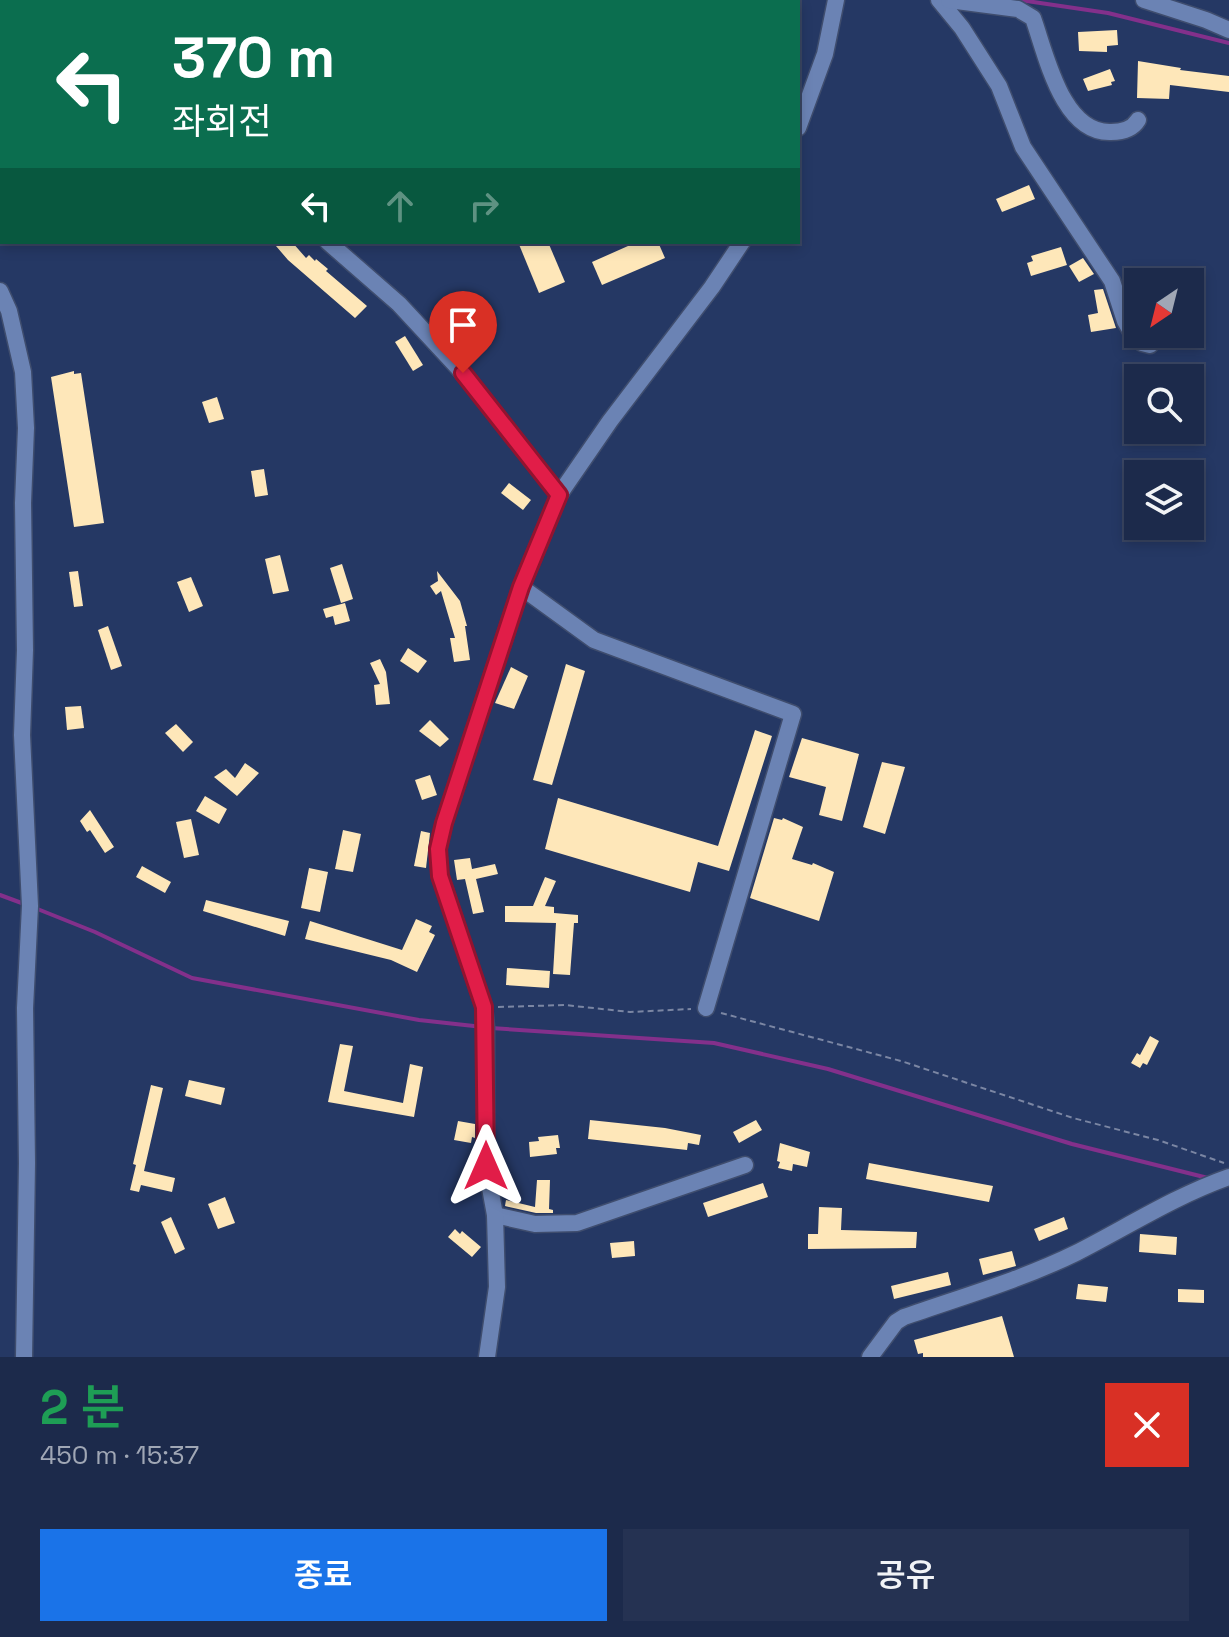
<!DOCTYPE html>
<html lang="ko">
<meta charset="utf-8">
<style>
:root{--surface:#1c2a4b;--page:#253252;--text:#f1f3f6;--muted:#a0a7b5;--line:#3a4663;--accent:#1a73e8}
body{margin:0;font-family:"Space Grotesk","Noto Sans KR",sans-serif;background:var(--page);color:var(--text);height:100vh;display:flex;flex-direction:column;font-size:30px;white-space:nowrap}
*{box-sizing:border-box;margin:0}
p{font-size:26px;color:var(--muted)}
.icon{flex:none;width:44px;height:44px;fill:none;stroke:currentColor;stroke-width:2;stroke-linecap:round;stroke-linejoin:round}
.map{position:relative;height:1357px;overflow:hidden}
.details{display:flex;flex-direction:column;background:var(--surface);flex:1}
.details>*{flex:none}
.top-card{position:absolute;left:0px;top:0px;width:800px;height:244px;box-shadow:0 4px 12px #0003,0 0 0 2px var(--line);background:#0b6e4f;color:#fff;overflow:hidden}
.needle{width:52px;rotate:215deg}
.controls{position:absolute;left:1124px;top:268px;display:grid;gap:16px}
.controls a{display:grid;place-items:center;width:80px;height:80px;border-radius:0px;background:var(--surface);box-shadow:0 4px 12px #0003,0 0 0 2px var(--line);font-size:40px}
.pin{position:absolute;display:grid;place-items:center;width:68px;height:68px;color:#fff;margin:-82px -34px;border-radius:50% 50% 50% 0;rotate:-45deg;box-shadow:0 0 8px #0007}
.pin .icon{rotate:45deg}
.me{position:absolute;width:88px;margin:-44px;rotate:0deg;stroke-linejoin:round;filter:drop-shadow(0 0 6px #0008)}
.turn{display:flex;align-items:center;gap:28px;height:168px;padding:0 40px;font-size:36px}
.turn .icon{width:104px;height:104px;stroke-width:2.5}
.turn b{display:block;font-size:56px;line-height:68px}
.lanes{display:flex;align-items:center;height:76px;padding:0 40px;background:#0003;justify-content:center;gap:40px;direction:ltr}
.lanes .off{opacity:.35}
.round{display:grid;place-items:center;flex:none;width:84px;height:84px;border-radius:0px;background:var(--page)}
.overview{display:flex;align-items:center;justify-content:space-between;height:136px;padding:0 40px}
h1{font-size:48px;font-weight:600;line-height:60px;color:#1e9e55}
.action{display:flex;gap:16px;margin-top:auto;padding:16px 40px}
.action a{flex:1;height:92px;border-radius:0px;background:var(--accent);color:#fff;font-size:32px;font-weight:600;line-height:92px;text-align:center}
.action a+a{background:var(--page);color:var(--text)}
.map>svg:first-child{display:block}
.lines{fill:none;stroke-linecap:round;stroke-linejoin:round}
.stream{stroke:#83308b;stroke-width:4}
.building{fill:#fee7b9}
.minor-casing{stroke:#3f4d6e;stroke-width:19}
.path{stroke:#7b86a3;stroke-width:2;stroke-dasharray:6 4;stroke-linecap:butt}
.minor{stroke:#6b83b4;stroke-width:16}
.route-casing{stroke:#92132f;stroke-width:20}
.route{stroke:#e11d48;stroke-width:14}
</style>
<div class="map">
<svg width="1229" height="1357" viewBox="0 0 1229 1357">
<rect width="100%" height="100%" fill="#253864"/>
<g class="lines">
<g class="stream">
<path d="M1020 0 1108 13 1229 43"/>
<path d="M0 895 27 905"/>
<path d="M35 908 95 932 192 978 419 1020 483 1027"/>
<path d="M491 1028 714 1043 828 1069 1072 1144 1208 1178"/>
</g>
</g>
<g class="building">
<path d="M1117 30 1118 45 1107 46V52L1079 51 1078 32Z"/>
<path d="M1138 61 1181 68 1180 70 1229 76V92L1170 85 1169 99 1137 98Z"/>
<path d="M1110 69 1115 81 1111 82 1112 85 1088 91 1083 79Z"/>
<path d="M1029 185 1035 199 1002 212 996 199Z"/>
<path d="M281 242H292L306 258 309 255 315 261 316 259 328 269 326 271 367 306 355 318 288 260 276 246Z"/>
<path d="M518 242H548L565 282 539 293Z"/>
<path d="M637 242H658L665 258 602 285 592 262Z"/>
<path d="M1061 247 1067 265 1031 276 1027 263 1033 261 1031 256Z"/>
<path d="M1083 258 1094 274 1079 282 1069 266Z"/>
<path d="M1103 289 1116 328 1091 332 1088 315 1098 313 1094 290Z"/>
<path d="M405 336 423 365 413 371 395 342Z"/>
<path d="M74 371V374L81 373 104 523 74 527 51 377Z"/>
<path d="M217 397 224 419 209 423 202 402Z"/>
<path d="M264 469 268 495 255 497 251 471Z"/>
<path d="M509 483 531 500 523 510 501 493Z"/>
<path d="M280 555 289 591 273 594 265 559Z"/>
<path d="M342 564 353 599 341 603 330 568Z"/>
<path d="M78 571 83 606 74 607 69 572Z"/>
<path d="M437 571 460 601 467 626H465L470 660 454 662 450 638H455L441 591 436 595 430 586 438 581Z"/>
<path d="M191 577 203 606 189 612 177 582Z"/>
<path d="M345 603 350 621 335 625 333 616 326 618 323 609Z"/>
<path d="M108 626 122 666 111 670 98 630Z"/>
<path d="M408 648 427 661 418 673 400 661Z"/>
<path d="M380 659 386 672 390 704 376 705 374 685 380 684 370 663Z"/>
<path d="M566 664 585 671 552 785 533 780Z"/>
<path d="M511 667 528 676 514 709 495 703Z"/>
<path d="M81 706 84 728 67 730 65 707Z"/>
<path d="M430 720 449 739 440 747 419 731Z"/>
<path d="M176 724 193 742 183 752 165 733Z"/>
<path d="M755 730 772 736 729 871 698 862 690 892 545 849 558 798 718 846Z"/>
<path d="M802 738 859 754 842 821 819 815 826 787 789 777Z"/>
<path d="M882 762 905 767 885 834 863 827Z"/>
<path d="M245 763 259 773 237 796 214 777 226 769 235 778Z"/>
<path d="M430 775 437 795 422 800 415 780Z"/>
<path d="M205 796 227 809 219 824 196 811Z"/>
<path d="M90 810 114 847 105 853 90 830 87 832 80 821Z"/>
<path d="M774 818 782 820 783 818 803 827 792 859 812 865 813 863 834 872 819 921 750 898Z"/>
<path d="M191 819 199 855 184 858 176 822Z"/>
<path d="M343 830 361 834 353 872 335 869Z"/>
<path d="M421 831 430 833 426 868 414 866Z"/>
<path d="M470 858 472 869 495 864 498 874 476 879 484 912 473 914 465 879 457 880 454 860Z"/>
<path d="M142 866 171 882 165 893 136 877Z"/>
<path d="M309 868 328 872 320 912 301 908Z"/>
<path d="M545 877 556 881 545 906 554 907V913L578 915V923H574L570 975 553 974 556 923 505 922V906H533Z"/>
<path d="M206 900 289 921 285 936 203 911Z"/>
<path d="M416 919 432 926 429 932 435 935 417 972 391 960 305 939 310 921 402 950Z"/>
<path d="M507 968 550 971 549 988 506 985Z"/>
<path d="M1150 1036 1159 1041 1147 1065 1143 1063 1140 1068 1131 1063 1137 1053 1140 1055Z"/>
<path d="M340 1044 353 1046 344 1091 403 1103 410 1064 423 1067 414 1117 328 1102Z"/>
<path d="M189 1080 225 1088 221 1105 185 1096Z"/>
<path d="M151 1085 163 1088 144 1171 175 1178 172 1192 141 1185 139 1192 130 1190 136 1165 133 1164Z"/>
<path d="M590 1120 665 1128 701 1135 699 1145 688 1143 687 1150 588 1139Z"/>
<path d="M756 1120 762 1130 739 1143 733 1132Z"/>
<path d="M458 1121 475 1124V1138L472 1137 471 1143 454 1140Z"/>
<path d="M558 1135 560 1148H556L557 1154 530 1157 529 1142 539 1141 538 1137Z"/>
<path d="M780 1143 810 1152 807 1167 793 1164 792 1171 778 1168 780 1162 777 1161Z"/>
<path d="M869 1163 993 1186 989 1202 866 1179Z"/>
<path d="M537 1180H550L549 1209 553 1210V1213H536L505 1206 506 1200 535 1207Z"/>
<path d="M763 1183 768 1197 708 1217 703 1203Z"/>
<path d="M225 1197 235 1223 218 1229 208 1204Z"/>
<path d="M819 1207 842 1208 841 1230 917 1232 916 1248 808 1249V1234H818Z"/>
<path d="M171 1217 185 1249 175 1254 161 1222Z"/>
<path d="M1064 1217 1068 1229 1039 1241 1034 1229Z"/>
<path d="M455 1229 460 1234 462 1231 481 1247 472 1257 448 1237Z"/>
<path d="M1140 1234 1177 1237 1176 1255 1139 1252Z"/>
<path d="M634 1241 635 1256 612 1258 610 1243Z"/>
<path d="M1012 1251 1016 1266 983 1275 979 1259Z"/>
<path d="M948 1272 951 1285 894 1299 891 1286Z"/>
<path d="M1078 1284 1108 1287 1106 1302 1076 1299Z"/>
<path d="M1178 1289 1204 1290V1303L1178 1302Z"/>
<path d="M1002 1316 1014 1357H923V1353L918 1354 914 1340Z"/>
</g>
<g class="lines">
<g class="minor-casing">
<g id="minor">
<path d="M203 0V2"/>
<path d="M939 0 962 28 999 86 1023 147 1112 281 1125 321 1133 335 1142 343 1150 345"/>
<path d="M949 0 1018 9 1033 18C1046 54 1062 134 1111 132 1122 132 1132 130 1138 120"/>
<path d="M1144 0 1206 20 1229 30"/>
<path d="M798 128 825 54 836 0"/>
<path d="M328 242 399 304 463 373 559 495"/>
<path d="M0 291 9 311 23 372 26 428 23 503 25 650 22 735 30 906 25 1008 27 1163 24 1357"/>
<path d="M521 587 594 640 793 714 706 1008"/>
<path d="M495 1215 535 1224 577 1223 745 1165"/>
<path d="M487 1357 497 1287 495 1215 486 1166V1027L484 1007 440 876 438 849 444 823 521 587 559 495 610 421 712 287 742 242"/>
<path d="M870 1357 896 1322 904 1317C961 1297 1021 1280 1076 1253 1127 1227 1175 1196 1229 1177"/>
</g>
</g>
<g class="path">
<path d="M498 1007 565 1005 630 1012 691 1009"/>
<path d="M721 1013 901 1061 1073 1118 1158 1140 1224 1163"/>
</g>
<use href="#minor" class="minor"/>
</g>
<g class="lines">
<g class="route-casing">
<path id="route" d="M463 373 559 495 521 587 444 823 438 849 440 876 484 1007 486 1166"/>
</g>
<use href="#route" class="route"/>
</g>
</svg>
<div class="controls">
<a><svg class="needle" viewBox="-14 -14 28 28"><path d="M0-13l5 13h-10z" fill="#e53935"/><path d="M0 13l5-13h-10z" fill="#a0a7b5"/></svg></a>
<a><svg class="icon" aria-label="search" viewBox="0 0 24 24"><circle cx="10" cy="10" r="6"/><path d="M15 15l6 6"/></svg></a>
<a><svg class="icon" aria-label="layers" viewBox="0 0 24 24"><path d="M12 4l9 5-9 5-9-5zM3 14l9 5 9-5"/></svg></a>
</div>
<div class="pin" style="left:463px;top:373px;background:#d93025"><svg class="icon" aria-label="arrive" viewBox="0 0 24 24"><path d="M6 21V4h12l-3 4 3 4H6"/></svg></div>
<svg class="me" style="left:486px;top:1166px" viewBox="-20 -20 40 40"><path d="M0-17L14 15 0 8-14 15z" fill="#e11d48" stroke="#fff" stroke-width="4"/></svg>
<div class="top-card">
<div class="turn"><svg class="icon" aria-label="left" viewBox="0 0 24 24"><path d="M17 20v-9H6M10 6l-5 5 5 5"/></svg><div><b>370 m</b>좌회전</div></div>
<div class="lanes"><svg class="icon" aria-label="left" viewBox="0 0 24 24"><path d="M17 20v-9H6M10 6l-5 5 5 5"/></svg><svg class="icon off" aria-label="ahead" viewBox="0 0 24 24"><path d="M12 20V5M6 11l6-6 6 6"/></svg><svg class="icon off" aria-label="right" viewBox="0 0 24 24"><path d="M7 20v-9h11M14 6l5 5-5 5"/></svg></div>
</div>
</div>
<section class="details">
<div class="overview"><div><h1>2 분</h1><p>450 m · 15:37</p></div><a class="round" style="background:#d93025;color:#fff"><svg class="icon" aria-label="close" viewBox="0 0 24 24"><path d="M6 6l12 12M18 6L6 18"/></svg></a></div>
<div class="action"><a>종료</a><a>공유</a></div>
</section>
